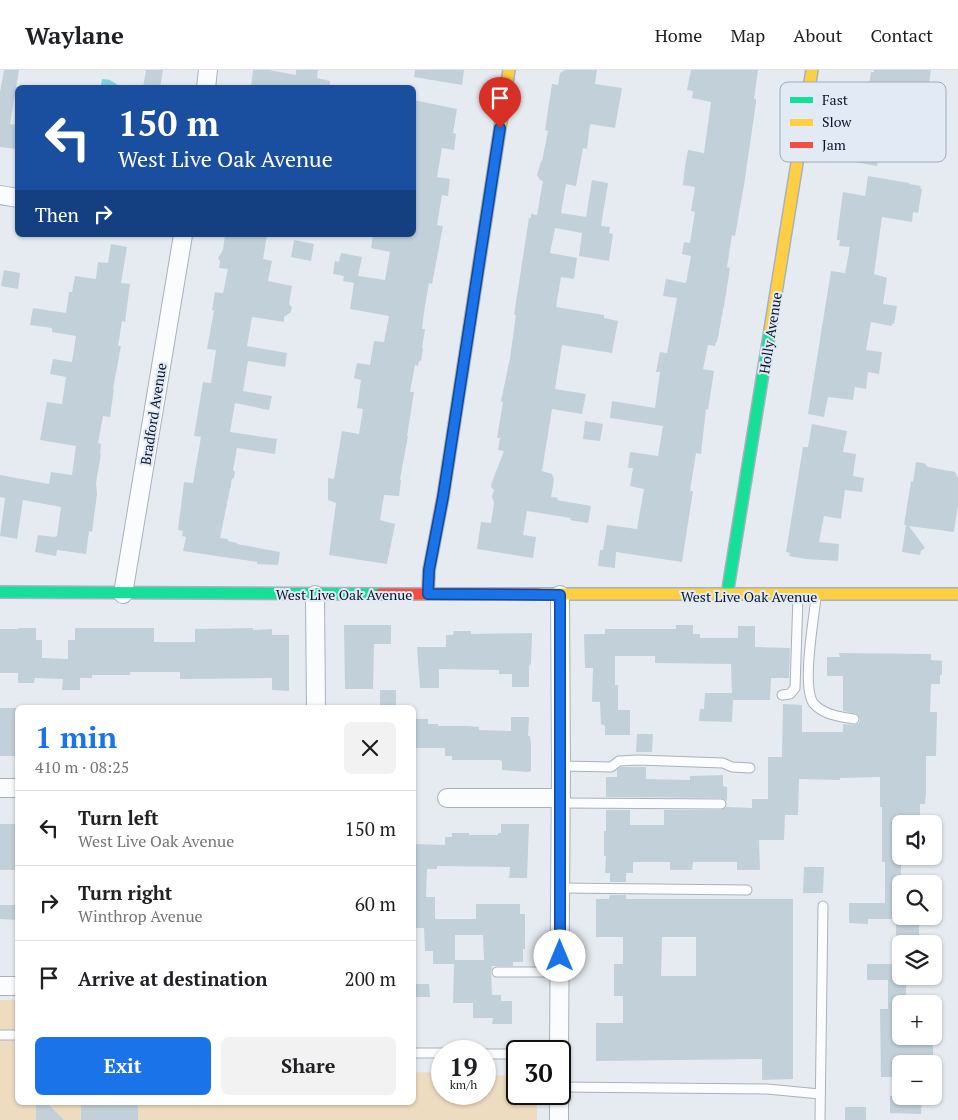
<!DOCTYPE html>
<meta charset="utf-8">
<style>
:root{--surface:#fff;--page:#f2f2f2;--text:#202124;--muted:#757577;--line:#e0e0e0;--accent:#1a73e8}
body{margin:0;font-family:"PT Serif",serif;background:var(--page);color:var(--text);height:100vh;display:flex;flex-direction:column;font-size:19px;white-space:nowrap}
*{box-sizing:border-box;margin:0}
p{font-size:16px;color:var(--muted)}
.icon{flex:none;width:28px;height:28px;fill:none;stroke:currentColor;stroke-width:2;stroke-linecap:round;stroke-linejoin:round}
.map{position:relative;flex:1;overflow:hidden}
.panel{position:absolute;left:15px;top:635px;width:401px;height:400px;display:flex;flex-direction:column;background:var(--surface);border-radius:8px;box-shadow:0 1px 4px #0004}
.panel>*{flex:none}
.banner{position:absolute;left:15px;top:15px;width:401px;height:152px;border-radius:8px;box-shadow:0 1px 4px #0004;background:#1a4fa0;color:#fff;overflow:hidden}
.tools{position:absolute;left:892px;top:745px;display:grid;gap:10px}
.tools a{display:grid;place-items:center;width:50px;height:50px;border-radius:8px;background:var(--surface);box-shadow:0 1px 4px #0004;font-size:25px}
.speed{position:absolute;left:431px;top:970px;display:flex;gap:10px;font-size:25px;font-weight:700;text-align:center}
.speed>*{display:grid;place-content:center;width:65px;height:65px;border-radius:50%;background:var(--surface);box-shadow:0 1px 4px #0004;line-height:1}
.speed small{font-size:12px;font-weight:400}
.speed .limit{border:2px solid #111;border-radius:8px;background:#fff;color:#111}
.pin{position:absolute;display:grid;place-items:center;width:42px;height:42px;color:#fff;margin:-51px -21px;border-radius:50% 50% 50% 0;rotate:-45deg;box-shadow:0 0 5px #0007}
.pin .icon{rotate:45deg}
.me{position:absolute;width:55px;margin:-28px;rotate:0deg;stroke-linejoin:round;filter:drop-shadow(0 0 4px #0008)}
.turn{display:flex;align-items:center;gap:18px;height:105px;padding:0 20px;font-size:22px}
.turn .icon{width:65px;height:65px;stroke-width:2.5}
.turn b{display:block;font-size:35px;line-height:42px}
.then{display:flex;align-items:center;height:48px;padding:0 20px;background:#0003;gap:10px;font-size:19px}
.round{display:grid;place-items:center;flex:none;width:52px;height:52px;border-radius:8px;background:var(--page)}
.summary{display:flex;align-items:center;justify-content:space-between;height:85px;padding:0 20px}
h1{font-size:30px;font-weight:700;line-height:38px;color:var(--accent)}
.cta{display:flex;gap:10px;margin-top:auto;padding:10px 20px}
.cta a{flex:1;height:58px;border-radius:8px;background:var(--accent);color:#fff;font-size:20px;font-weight:700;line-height:58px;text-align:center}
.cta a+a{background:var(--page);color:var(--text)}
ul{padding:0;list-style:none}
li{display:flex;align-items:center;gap:15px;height:75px;padding:0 20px;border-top:1px solid var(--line)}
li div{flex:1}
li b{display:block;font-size:19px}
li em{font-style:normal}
header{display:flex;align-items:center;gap:30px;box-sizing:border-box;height:70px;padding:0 25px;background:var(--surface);border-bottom:1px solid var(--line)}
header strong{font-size:24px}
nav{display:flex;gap:28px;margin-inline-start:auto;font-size:18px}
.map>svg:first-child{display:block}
.green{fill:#eedcc0}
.water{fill:#7ed4d8}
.building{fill:#c2d0da;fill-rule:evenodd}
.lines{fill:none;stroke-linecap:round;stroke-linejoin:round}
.lane-casing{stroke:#a8b1bd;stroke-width:11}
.street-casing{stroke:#a8b1bd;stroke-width:20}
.fast-casing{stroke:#a8b1bd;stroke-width:14}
.slow-casing{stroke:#a8b1bd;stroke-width:14}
.jam-casing{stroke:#a8b1bd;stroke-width:14}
.lane{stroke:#fbfcfd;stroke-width:9}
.street{stroke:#fbfcfd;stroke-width:18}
.fast{stroke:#16e098;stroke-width:11}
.slow{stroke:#ffcf43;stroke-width:11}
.jam{stroke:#f24e42;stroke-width:11}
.route-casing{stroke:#114b97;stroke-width:12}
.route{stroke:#1a73e8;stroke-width:9}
.labels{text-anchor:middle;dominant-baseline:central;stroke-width:4;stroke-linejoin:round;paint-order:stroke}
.street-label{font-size:14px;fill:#081528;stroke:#e2eaf5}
.key{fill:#e2eaf5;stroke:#a1aab8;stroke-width:1}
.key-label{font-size:14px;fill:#081528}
</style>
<header>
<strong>Waylane</strong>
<nav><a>Home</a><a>Map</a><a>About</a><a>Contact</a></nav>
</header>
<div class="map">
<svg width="958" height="1050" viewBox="0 0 958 1050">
<rect width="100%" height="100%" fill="#e6ebf1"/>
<path class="green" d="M0 930H17L18 1032H414V1002L442 1003V1024H485V1005L517 1006 518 1024H537V1050H0Z"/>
<path class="water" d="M102 9 110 10 121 17H103L101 15Z"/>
<g class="building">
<path d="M4 0H19L10 54 18 55V79L0 77V22Z"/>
<path d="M146 0H163L160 18H143Z"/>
<path d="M253 0H269L296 5V0H318L317 8 330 11 329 18H251Z"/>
<path d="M415 0H464L462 15 414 7Z"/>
<path d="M565 0H597L595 14 622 18 615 58 590 54 587 79 583 78 576 116 566 114 561 143 586 147 592 110 608 113 601 156 610 157 609 163 613 164 609 191 579 186 582 163 555 158 550 183 577 188 574 209 561 207 556 237 604 245V248L618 251 612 283 562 275 555 319 586 324 582 344 552 339 542 401 552 404 554 410 551 427 558 428 557 430 591 436 588 453 570 450 571 448 527 441 523 465 536 467 533 488 477 479 481 452 491 453 494 433 492 426 494 420 491 417 492 412 504 381 498 380 500 368H497L503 332 501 331 510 288 516 245H514L529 148H531V144L537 145 543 111 540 110 537 105 541 91H542L548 61 545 60 552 14 558 15 560 3Z"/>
<path d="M691 0H758L754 29H756V33L744 115 735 166 732 165 727 197 730 198 725 230 717 272H716L715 276 708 275 703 299 714 301 708 340 706 339 701 384 696 383 690 421H693L682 492 616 482 615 498 598 496 600 480H603L607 455 637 459 644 419 630 416 633 398H628L630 382 658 386 663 356 610 348 612 331 655 338 660 302H656L660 282 667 283 677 228 663 226 666 209 686 213 691 186 682 184 684 172 690 173 695 142 691 141 695 117 683 115 685 96 688 80 704 83 711 32 692 28 693 21 687 20Z"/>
<path d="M874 0H931L928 20 925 19 919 54 906 52 901 84 880 81 877 96 849 91 854 64 873 68 878 38 868 37 869 34 858 32 861 13 869 15 871 2H874Z"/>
<path d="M414 30 457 39 453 63 456 64 454 80 442 78 437 107 450 109 448 126 442 125 437 155 443 156 432 214 429 213 424 242 422 259H425L422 278 423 279 421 291H419L418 296 415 295 410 322H414L407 366H408L400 409 401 410 399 426 384 425 380 450 395 454 387 494 329 485 336 433 328 430V408L334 409 342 361 359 364 363 339 357 338 361 310 354 308 357 293 370 295 374 271 384 272 389 246 350 239 354 213 343 211 344 206 333 204 335 191 339 192 341 183 362 187 358 206 385 210 390 182 371 178 373 165H414Z"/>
<path d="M868 106 909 113V114L921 116 920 119H922L918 143 913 142 912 152 882 147 874 204 887 208 883 234 897 236 894 254 892 253V256L871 252 866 280 882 282 879 304 868 302 866 319 855 317 853 330 828 327 824 347 808 344 831 201 845 203 850 177 839 176 840 170H837V167L843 122 865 126Z"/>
<path d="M225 165H267L263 189 272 191 268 211 292 216 289 234 292 237 291 242 284 247V252L252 247 247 276 287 283 285 297 248 291 243 321 272 326 269 340 235 333 230 362 277 369 275 384 237 378 233 400 235 402 234 408 232 409 220 468 228 469V471L237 473V474L280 482 278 495 257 494V492L183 481 186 467 182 466 183 461 178 460 184 412 193 413 201 367 194 366 203 312 211 313 216 280 207 279 214 241 212 240 215 222 223 223 228 199 219 198 220 191 218 188 223 180Z"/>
<path d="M294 170 314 174 311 191 291 187Z"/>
<path d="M111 174 127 177 121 213 130 214 125 252 122 251 118 276H121L113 319H114L110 347 103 346 98 373 101 374 100 384H101L96 413 97 424 92 462 89 461 86 484 57 480 56 486 35 482 38 465 54 467 57 466 61 437 23 430 17 469 0 466 5 428 0 427V405L49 414 51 402 72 405 76 376 40 370 47 332 62 334 66 307 50 304 53 289 72 292 76 266 52 262V258L30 255 33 238 66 243 69 222H72L75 206 96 209 98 192 108 193Z"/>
<path d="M4 200 20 203 18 219 1 216Z"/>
<path d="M585 351 603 354 600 371 583 369Z"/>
<path d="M812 354 847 361 843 382 856 384 853 406 864 408 862 422 845 420 841 449 824 446 819 472 839 474 838 491 806 489 789 486 790 483 786 482 803 377H808Z"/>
<path d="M916 392 924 393 928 397 955 402 958 408V434L954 462 909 456 925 478 921 481 920 485 902 482 906 455H904L911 411 913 412Z"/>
<path d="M344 555H391V574H374L373 619H345Z"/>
<path d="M676 555H693V564H700V568H738V556H755V577L790 578 789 608H771L770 630H733L732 652 699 651 700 639H704L705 623H732L731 594 655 593V586H615V615H618V640H630V665H605V656L601 654 600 632H592L593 598H585L584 564H605V559H676Z"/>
<path d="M18 558H36V570H42V588L68 589V570H75V558H154V572H195V559L253 558V560L272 559V565H289V621L272 620V608L180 609V602H130V605H92V608H80V620H62L63 609 35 608 34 613H18V603H0V559H18Z"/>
<path d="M454 561H471V564L532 563 531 593 529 597V617H512V604H499V600L439 599V618H420L417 577H446V565H453Z"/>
<path d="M839 583 931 584V590L942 591V605H940V614H931L930 642H937L936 686H926V723L925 734H920V754H901V846H919V874H896V849H868V854L849 853V833H885V792H882V737H880V707L840 708V710L799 709 798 745H785L784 770H759L760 800H737V792H693L692 800H670V792H633V803H626V812H610V803H605L606 786H604V761H606V740H630V755H664V740H721L727 737 752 738V729H768V687H782L783 634 802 635V662H843V654L854 655 859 653 860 649 857 644 843 641V606H827V587H840Z"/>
<rect x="380" y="620" width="16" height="18"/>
<rect x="0" y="638" width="18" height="48"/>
<path d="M511 647H529L528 666H530L531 673V701L528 702 502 700V691L499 690H452V686H445V678H414V649H428V654H438V656H468L479 657V660L511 661Z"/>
<path d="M637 664H653L652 682H636Z"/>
<path d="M621 697H646V709L690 710V706L723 705V716L727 717V731L721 728 606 727V707H617V700Z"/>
<rect x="0" y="754" width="18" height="46"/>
<path d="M501 754H529L527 808H509L510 797 437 796V799H427L426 827H435V849H476V834H520V844H525V879H523V892H513V896H492L491 902 492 925H501V931H512V954H492L493 948H473V933H453L454 894H433V881H425L424 858H414V774L445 775V767H452V763H469V765H498V763H501ZM455 865H483L484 890H455Z"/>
<path d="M804 797H824L823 823H803Z"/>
<path d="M610 825H626V829H793V1009L762 1010V989L596 991V953H623V926H614V894H623V867H596V829H609ZM662 867H696V906H661Z"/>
<path d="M0 835H18V850L0 849Z"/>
<path d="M867 894H901V915H906V934H901V968H933V994H901V1007H881L880 939H888V910H867Z"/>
<path d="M414 914H429L430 927H414Z"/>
<path d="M890 1026H922L921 1044 890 1043Z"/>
<path d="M36 1032H46L64 1050H36Z"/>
<rect x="81" y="1032" width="57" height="18"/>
<rect x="845" y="1037" width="21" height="13"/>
</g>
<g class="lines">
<g class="lane-casing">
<g id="lane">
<path d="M816 527C814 549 801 619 814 634 824 645 841 647 854 649"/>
<path d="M782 625 790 624 795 618 798 526"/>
<path d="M561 696 611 697 619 691 638 690 723 693 732 697 750 698"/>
<path d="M561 733 721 734"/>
<path d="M561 818 747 820"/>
<path d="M497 902H560"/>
<path d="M0 965H18"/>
<path d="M414 983H442"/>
<path d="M485 984H518"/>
<path d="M560 1017 767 1019 820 1024"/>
<path d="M820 1050 823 836"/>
</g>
</g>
<g class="street-casing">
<g id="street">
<path d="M206 18 208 0"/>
<path d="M0 125 18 128"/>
<path d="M123 524 183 165"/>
<path d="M315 525 316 638"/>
<path d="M0 718H18"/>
<path d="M447 728H561"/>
<path d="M0 916H18"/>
<path d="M559 981 561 696 560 525"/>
<path d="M559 1050V1024"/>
</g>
</g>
<g class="fast-casing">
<g id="fast">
<path d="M0 522 380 524"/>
<path d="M727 525 770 260"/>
</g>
</g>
<g class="slow-casing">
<g id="slow">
<path d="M470 252 509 0"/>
<path d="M770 260 812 0"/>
<path d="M539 524H958"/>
</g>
</g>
<g class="jam-casing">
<g id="jam">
<path d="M380 524H539"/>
<path d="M428 524 429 500 443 427 470 252"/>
</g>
</g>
<use href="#lane" class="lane"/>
<use href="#street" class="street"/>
<use href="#fast" class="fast"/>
<use href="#slow" class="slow"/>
<use href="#jam" class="jam"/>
</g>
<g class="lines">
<g class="route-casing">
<path id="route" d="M500 58 443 427 429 500 428 524 560 525V886"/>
</g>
<use href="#route" class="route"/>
</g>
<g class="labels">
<g class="street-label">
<text transform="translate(770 263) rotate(-81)">Holly Avenue</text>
<text transform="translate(153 344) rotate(-81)">Bradford Avenue</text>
<text x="344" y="524">West Live Oak Avenue</text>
<text x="749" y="526">West Live Oak Avenue</text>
</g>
</g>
<rect x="780" y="12" width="166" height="80" rx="8" class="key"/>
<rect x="790" y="27" width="23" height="6" fill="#16e098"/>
<rect x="790" y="49" width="23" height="7" fill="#ffcf43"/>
<rect x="790" y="72" width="23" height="6" fill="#f24e42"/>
<g class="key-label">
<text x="822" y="35">Fast</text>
<text x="822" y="57">Slow</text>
<text x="822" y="80">Jam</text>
</g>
</svg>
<div class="tools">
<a><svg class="icon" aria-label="sound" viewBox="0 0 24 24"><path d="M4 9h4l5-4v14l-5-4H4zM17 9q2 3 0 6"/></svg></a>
<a><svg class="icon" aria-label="search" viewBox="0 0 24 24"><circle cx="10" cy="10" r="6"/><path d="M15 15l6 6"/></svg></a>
<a><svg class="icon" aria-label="layers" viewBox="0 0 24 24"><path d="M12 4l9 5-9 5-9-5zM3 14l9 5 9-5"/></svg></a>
<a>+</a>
<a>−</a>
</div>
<div class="speed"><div>19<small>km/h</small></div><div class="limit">30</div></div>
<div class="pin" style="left:500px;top:58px;background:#d93025"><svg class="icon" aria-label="arrive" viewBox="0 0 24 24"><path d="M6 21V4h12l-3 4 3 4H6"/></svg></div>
<svg class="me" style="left:560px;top:886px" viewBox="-20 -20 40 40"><circle r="19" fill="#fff"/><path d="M0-13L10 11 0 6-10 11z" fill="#1a73e8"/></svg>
<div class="banner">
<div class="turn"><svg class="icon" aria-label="left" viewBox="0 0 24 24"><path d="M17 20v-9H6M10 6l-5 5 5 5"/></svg><div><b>150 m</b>West Live Oak Avenue</div></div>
<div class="then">Then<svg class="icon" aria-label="right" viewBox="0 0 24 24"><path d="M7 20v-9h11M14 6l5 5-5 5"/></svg></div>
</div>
<section class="panel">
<div class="summary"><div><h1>1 min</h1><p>410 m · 08:25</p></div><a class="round"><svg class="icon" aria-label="close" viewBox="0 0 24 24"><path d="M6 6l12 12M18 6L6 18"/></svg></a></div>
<ul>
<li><svg class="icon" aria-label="left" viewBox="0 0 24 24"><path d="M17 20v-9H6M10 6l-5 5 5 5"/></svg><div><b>Turn left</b><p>West Live Oak Avenue</p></div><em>150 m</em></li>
<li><svg class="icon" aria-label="right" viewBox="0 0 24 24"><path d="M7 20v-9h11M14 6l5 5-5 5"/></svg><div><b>Turn right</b><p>Winthrop Avenue</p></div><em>60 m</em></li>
<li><svg class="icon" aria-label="arrive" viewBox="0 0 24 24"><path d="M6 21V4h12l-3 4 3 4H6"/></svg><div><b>Arrive at destination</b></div><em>200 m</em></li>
</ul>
<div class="cta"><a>Exit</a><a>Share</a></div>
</section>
</div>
